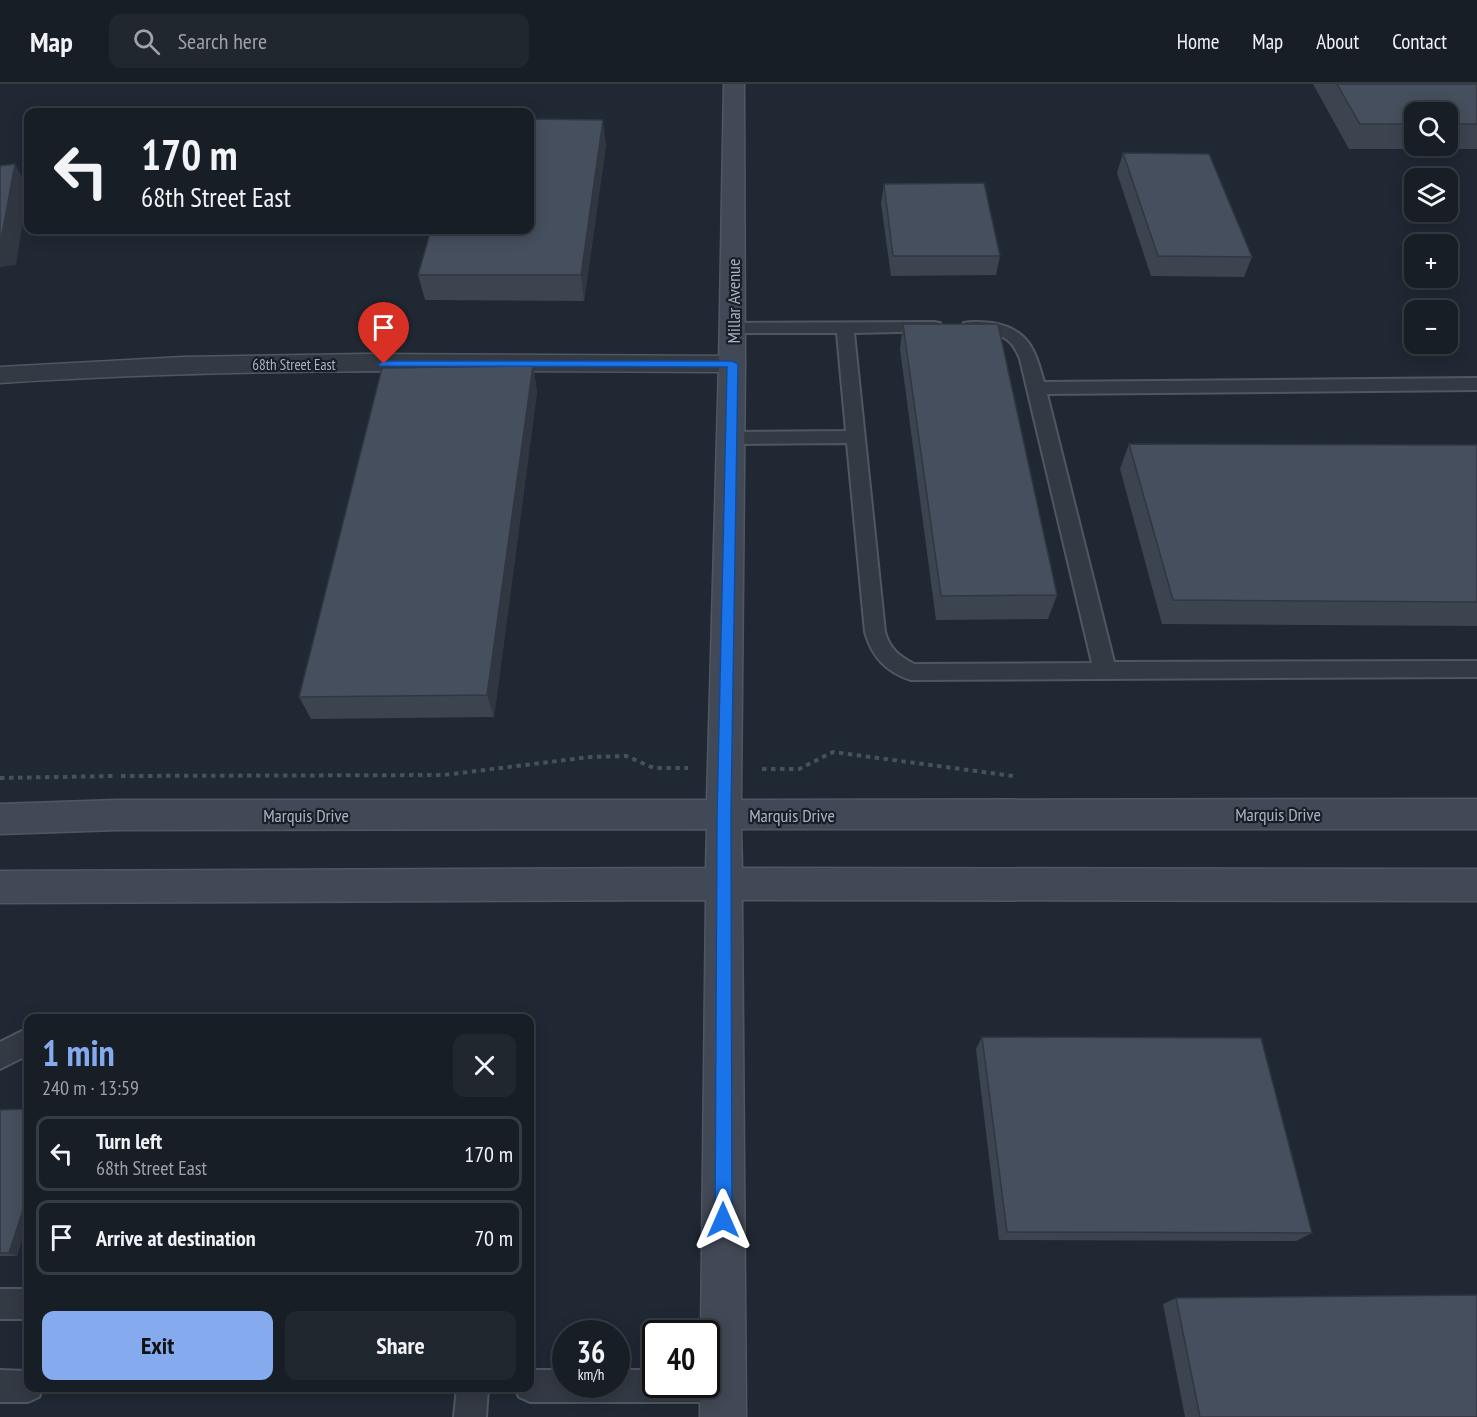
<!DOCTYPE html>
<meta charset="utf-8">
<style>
:root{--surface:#181e26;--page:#21272e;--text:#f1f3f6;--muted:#9fa2a7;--line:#363c43;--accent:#85abee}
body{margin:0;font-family:"PT Sans Narrow",sans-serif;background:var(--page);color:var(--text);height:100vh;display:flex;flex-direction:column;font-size:22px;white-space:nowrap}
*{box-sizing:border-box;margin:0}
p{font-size:20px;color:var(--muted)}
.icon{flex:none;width:33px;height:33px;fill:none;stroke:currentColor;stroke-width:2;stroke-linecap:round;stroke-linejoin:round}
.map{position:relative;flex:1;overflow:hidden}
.sheet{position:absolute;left:24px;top:930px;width:510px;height:378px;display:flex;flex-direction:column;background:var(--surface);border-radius:12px;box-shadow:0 3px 15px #0003,0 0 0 2px var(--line)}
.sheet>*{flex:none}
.banner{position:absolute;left:24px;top:24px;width:510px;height:126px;border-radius:12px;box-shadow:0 3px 15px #0003,0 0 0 2px var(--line);background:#181e26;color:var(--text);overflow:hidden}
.controls{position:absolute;left:1404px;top:18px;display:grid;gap:12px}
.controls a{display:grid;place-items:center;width:54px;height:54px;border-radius:12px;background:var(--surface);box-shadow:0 3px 15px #0003,0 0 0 2px var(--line);font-size:30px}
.speed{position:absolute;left:552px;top:1236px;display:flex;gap:12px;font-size:30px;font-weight:700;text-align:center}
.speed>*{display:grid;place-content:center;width:78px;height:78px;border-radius:50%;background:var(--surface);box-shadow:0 3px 15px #0003,0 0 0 2px var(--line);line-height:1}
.speed small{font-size:15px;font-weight:400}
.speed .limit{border:3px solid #111;border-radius:9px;background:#fff;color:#111}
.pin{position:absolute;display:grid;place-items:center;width:51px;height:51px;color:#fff;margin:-62px -26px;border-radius:50% 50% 50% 0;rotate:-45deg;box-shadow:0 0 6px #0007}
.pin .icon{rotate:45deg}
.me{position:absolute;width:66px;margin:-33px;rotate:0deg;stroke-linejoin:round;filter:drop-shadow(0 0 4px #0008)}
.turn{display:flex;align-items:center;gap:21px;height:126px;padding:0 18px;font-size:27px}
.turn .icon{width:78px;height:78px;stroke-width:2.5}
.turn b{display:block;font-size:42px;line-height:51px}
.round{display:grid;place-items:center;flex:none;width:63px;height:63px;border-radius:12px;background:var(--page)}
.headline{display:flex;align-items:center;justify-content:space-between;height:102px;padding:0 18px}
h1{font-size:36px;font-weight:800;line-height:45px;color:var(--accent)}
.primary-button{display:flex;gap:12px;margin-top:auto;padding:12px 18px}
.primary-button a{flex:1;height:69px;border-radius:12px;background:var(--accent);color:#111;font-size:24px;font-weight:800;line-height:69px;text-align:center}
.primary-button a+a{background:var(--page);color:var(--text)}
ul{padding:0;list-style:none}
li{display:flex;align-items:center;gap:18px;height:75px;margin:0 12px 9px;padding:0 6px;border:3px solid var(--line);border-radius:12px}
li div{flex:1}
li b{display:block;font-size:22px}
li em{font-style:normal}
header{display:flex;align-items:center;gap:36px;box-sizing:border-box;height:84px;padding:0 30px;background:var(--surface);border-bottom:2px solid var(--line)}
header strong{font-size:28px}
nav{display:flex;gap:33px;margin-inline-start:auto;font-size:21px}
.search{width:420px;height:54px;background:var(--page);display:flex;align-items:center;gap:15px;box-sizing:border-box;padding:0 21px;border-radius:12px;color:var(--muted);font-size:22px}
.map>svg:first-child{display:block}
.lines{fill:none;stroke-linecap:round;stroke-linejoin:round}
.lane-casing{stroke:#515762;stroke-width:4}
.street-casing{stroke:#515762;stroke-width:3}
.secondary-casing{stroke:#515762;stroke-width:3}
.path{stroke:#435356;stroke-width:4;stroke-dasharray:4.5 4.5;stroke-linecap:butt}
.lane{fill:#333a44;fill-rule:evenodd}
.street{fill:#333a44;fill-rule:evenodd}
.secondary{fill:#424956;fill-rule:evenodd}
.wall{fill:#3c4450;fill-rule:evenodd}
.shaded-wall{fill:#313741}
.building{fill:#464f5d;stroke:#313741;stroke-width:1.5}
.route{fill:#1a73e8;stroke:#114b97;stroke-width:1.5}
.labels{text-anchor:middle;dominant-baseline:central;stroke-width:4.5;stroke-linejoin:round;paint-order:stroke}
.far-street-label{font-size:15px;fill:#adb4c1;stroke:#191f28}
.street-label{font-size:18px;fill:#adb4c1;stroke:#191f28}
</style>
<header>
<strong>Map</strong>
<div class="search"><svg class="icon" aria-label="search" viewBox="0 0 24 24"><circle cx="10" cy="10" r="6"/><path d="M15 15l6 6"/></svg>Search here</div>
<nav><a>Home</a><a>Map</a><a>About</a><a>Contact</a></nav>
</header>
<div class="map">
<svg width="1477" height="1333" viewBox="0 0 1477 1333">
<rect width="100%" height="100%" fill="#202833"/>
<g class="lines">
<g class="lane-casing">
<g id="lane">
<path d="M934 238 940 239 942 243 940 247 854 249 885 548C890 565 899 572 914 580L1092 579 1020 275C1007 242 991 254 964 247L962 243 964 239C973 237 983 238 992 239 1029 245 1035 266 1044 298L1477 294V306L1047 310 1114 578 1477 577V593L911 596C886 588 872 573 865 548L847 359 731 360 725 358 722 354 725 350 731 348 846 347 837 249H732L726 248 724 244 726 240 732 239Z"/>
<path d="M28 944V971L0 985V958Z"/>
<rect x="0" y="1205" width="28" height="30"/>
<path d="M0 1286 28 1287V1304H43L39 1313 28 1318H0Z"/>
<path d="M530 1286H566V1300H616V1286H656V1300H706V1286H723L734 1291 739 1302 734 1313 723 1318H530L519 1313 515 1304H530Z"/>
<path d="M457 1304H488L486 1333H454Z"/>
</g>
</g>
<g class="street-casing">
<path id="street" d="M366 270 732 272 741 274 745 280 741 286 732 288C488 287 244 283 0 299V283L183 273Z"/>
</g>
<g class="secondary-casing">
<path id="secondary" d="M724 0H744L745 280 741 716 1477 715V745H741L742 784 1477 785V817L742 816 746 1333H700V1300H706V1250H701L706 816 0 819V787L706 784 707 745 117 746 0 750V720L117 716H707L719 280Z"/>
</g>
<g class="path">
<path d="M762 685H799L833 668 1013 692"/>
<path d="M121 692 444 691 590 673 626 672 654 684H688"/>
<path d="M0 694 113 692"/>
</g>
<use href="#lane" class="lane"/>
<use href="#street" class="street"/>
<use href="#secondary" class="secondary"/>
</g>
<g class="wall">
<path d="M1313 0H1477V65H1349ZM1414 28H1448V62H1414Z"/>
<path d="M606 61 584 217 425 216 418 191Z"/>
<path d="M1123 69 1252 173 1244 193 1151 192 1117 89Z"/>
<path d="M884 100 1000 172 996 191 891 192 881 119Z"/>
<path d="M903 240 1057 511 1048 535 936 536 900 265Z"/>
<path d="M533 282 537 308 494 633 311 635 299 613Z"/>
<path d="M1129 360 1477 361V542L1162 540 1120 385Z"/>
<path d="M982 953 1312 1149 1296 1157 999 1156 976 965Z"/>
<path d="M28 1025V1136L17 1172H0V1026Z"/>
<path d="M1176 1214 1477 1333H1185L1163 1220Z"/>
</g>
<g class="shaded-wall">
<path d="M603 36 606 61 584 217 581 191Z"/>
<path d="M15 80 28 104V106L16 181 0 183V156Z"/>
<path d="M533 282 537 308 494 633 487 611Z"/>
<path d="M28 1111V1136L17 1172 9 1169Z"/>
</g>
<g class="building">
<path d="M1337 0H1477V40H1448V28H1414V40H1360Z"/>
<path d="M530 35 603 36 581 191H418L431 146H530Z"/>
<path d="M1123 69 1209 70 1252 173 1158 172Z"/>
<path d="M15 80 1 156H0V82Z"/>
<path d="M984 99 1000 172H893L884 100Z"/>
<path d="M903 240H998L1057 511 941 512Z"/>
<path d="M533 282 487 611 299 613 382 284Z"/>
<path d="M1129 360 1477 361V518L1173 516Z"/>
<path d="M982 953 1261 954 1312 1149 1007 1148Z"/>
<path d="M28 1025V1111L9 1169H0V1026Z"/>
<path d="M1477 1211V1333H1200L1176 1214Z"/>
</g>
<path class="route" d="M384 277H732L738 280 731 731 732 1136 730 1142 723 1144 717 1142 715 1136 717 731 727 283 380 282 378 280Z"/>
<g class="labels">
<g class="far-street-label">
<text x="294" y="280">68th Street East</text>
</g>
<g class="street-label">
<text transform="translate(733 217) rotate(-90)">Millar Avenue</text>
<text x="1278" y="730">Marquis Drive</text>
<text x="306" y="731">Marquis Drive</text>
<text x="792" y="731">Marquis Drive</text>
</g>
</g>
</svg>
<div class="controls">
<a><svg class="icon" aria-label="search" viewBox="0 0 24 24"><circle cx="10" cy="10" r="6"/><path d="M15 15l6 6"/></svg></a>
<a><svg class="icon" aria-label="layers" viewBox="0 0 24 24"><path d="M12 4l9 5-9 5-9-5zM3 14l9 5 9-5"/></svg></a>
<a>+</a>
<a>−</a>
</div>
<div class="speed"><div>36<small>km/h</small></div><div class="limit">40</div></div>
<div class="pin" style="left:384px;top:280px;background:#d93025"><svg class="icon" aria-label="arrive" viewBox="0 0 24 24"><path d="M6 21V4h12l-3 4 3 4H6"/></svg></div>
<svg class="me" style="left:723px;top:1136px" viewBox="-20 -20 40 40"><path d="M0-17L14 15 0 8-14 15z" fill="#1a73e8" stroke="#fff" stroke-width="4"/></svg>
<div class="banner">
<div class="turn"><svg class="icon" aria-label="left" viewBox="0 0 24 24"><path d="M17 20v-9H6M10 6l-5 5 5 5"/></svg><div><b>170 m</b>68th Street East</div></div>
</div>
<section class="sheet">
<div class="headline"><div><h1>1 min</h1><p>240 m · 13:59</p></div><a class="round"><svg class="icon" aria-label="close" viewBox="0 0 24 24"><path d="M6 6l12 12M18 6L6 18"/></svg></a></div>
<ul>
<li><svg class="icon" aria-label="left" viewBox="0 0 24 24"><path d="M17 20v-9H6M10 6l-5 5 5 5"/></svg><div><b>Turn left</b><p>68th Street East</p></div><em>170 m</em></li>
<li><svg class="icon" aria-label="arrive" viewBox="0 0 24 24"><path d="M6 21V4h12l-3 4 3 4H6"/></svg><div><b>Arrive at destination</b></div><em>70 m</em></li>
</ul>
<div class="primary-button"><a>Exit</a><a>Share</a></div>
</section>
</div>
